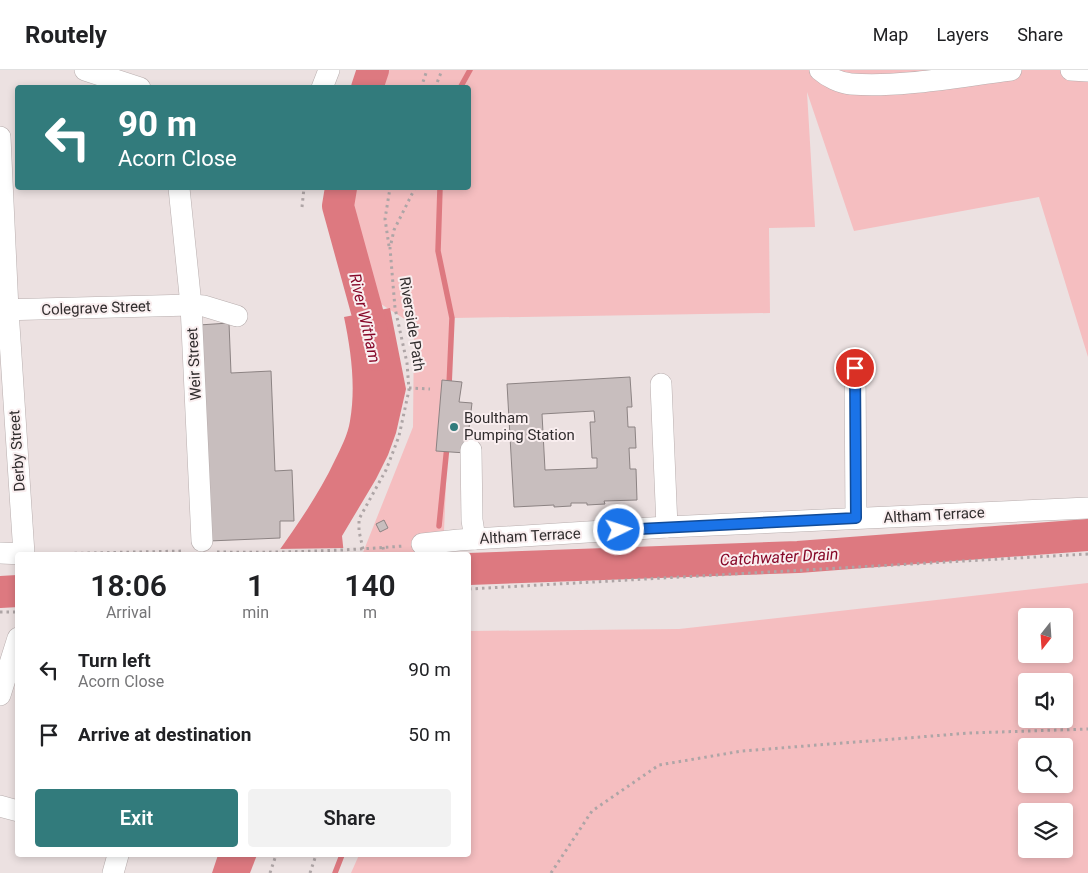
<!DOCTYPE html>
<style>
:root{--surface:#fff;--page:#f2f2f2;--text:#202124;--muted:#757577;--line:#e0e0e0;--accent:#327b7c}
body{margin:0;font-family:Roboto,sans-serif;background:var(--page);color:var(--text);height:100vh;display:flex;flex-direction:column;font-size:19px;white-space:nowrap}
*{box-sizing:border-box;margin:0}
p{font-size:16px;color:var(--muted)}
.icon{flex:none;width:28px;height:28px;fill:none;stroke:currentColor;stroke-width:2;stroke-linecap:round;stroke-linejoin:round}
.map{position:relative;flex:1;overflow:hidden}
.drawer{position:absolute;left:15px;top:482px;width:456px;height:305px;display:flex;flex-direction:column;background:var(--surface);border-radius:5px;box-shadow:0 2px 8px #0003}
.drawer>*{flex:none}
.hud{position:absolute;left:15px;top:15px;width:456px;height:105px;border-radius:5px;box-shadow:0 2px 8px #0003;background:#327b7c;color:#fff;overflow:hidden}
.needle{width:32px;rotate:197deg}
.buttons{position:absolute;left:1018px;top:538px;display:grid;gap:10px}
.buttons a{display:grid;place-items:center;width:55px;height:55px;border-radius:5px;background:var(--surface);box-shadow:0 2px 8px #0003;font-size:25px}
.pin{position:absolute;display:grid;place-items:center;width:42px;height:42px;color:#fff;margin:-21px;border:2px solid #fff;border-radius:50%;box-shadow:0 1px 5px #0007}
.me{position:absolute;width:55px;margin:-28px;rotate:86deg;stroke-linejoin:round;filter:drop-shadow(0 0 4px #0008)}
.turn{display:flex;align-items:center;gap:18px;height:105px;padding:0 20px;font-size:22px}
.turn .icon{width:65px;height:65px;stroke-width:2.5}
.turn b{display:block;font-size:35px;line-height:42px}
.eta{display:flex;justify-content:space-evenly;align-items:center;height:85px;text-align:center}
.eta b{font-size:30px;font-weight:600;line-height:35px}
.primary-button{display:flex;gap:10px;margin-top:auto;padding:10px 20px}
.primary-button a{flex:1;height:58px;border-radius:5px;background:var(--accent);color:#fff;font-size:20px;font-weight:600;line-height:58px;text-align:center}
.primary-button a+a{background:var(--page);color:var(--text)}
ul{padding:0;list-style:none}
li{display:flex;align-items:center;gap:15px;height:65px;padding:0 20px}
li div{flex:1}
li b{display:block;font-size:19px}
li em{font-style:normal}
header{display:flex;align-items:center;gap:30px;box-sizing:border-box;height:70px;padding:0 25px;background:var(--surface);border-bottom:1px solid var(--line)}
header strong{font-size:24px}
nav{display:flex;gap:28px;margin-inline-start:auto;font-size:18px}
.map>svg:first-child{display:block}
.green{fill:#f5bec0;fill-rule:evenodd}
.water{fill:#dd7980}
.pier{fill:#ece1e1}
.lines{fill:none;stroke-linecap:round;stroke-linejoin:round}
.stream{stroke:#dd7980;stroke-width:5.5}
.river{stroke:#dd7980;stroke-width:32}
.building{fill:#c8bebe;stroke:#8c8383;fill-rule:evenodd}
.minor-casing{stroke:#b8aeae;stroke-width:22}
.path{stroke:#aea5a6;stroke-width:3;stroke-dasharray:2.5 4;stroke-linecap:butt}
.minor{stroke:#fff;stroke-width:21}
.route-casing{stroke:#114b97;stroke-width:12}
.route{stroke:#1a73e8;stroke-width:9}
.poi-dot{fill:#327b7c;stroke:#f9eeef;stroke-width:2}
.labels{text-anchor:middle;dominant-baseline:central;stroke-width:4;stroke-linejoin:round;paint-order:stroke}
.street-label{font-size:15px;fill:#312d2e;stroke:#f9eeef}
.poi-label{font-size:15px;fill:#312d2e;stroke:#f9eeef;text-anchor:start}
.water-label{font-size:16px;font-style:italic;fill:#860728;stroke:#f9eeef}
</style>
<header>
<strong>Routely</strong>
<nav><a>Map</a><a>Layers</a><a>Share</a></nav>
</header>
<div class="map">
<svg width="1088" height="803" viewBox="0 0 1088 803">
<rect width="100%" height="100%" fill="#ece1e1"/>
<g class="green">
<path d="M373 0H1088V287L1039 127 854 161 807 22 815 157 769 158 770 243 453 248 443 485H362L413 357 414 255 362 222 338 136 341 118H469V18L367 17Z"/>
<path d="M1088 513V803H351L359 785H469V561L679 559ZM1064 546V584H1026V546ZM1064 611V649H1026V611ZM1064 676V714H1026V676ZM1064 741V779H1026V741Z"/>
</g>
<g class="water">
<path d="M390 238 406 319 396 363 388 385 376 409 342 466 344 485H276C298 454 319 424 335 390 341 378 348 364 350 351 356 316 351 281 344 247Z"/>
<path d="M218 785H257L250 803H212Z"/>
</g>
<path class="pier" d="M344 478V484L274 485 277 479Z"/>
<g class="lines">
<g class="stream">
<path d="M460 18 470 0"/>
<path d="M440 118 438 181 452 248 449 316"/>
<path d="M439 456 447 376"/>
<path d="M335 803 342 785"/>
</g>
<g class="river">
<path d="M367 18 373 0"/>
<path d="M341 118 338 136 368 245 377 285"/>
<path d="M469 499 798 487 1088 465"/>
<path d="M0 522 18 521"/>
</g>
</g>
<g class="building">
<path d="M229 253 231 303 271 301 275 401 292 400 294 451H280V468L209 471 199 255Z"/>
<path d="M630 307 632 337H627L628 357H635L636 378H629L630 399H636L637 430 604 431 605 434 587 435V433H571V436L554 437V435L514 437 507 314ZM594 341 595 352H590L592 388H597V398L545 400 542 344Z"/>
<path d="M442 310 462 312 459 332 472 333 466 383 436 381Z"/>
<path d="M384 450 388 458 380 462 376 454Z"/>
</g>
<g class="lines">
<g class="minor-casing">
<g id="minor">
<path d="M85 0 140 18"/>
<path d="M820 0C828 7 840 13 851 14 900 18 961 6 1011 0"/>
<path d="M1071 0 1088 1"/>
<path d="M322 18 329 0"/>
<path d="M0 67 8 240 24 484 0 483"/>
<path d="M179 118 191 235 202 471"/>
<path d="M0 240 191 235 204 236 237 246"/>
<path d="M855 298 856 448"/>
<path d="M661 314 667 457"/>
<path d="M471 380 472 450 475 469"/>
<path d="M422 474 459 470 667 457 1088 438"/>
<path d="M0 625 18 568"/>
<path d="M0 736 18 741"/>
<path d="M113 803 118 785"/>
</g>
</g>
<g class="path">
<path d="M421 18 427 0"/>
<path d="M435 18 442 0"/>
<path d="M302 137 304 118"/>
<path d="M389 176 385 149 390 118"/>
<path d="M409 318 430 319"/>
<path d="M383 477 384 485"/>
<path d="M363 479 359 461V449L386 400 393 382 399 366 409 320 407 293 395 238 390 178 394 160 415 118"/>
<path d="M217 482C279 483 341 481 403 476"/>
<path d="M42 484 185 481"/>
<path d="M469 519 1088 484"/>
<path d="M0 542H18"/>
<path d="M270 803 276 785"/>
<path d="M310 803 316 785"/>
<path d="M551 803 592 741 659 695 742 681 970 663 1088 659"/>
</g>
<use href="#minor" class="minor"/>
</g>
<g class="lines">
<g class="route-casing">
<path id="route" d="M619 460 856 448 855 298"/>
</g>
<use href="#route" class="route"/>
</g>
<circle class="poi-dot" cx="454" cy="357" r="5"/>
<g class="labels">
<g class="street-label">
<text transform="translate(96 238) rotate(-2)">Colegrave Street</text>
<text transform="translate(412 254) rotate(81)">Riverside Path</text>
<text transform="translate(194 294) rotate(-93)">Weir Street</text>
<text transform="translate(17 381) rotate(-94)">Derby Street</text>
<text transform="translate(934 445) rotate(-3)">Altham Terrace</text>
<text transform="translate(530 466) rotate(-3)">Altham Terrace</text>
</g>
<g class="poi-label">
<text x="464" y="348">Boultham<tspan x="464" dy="17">Pumping Station</tspan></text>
</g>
<g class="water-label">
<text transform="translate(365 248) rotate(77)">River Witham</text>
<text transform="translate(779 487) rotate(-3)">Catchwater Drain</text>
</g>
</g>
</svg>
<div class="buttons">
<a><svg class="needle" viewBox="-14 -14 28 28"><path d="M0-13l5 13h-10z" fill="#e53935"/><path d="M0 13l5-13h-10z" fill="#757577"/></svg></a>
<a><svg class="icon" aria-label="sound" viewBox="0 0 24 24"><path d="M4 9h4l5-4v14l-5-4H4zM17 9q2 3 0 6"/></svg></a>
<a><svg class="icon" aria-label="search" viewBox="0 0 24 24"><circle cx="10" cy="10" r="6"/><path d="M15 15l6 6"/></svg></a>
<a><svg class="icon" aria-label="layers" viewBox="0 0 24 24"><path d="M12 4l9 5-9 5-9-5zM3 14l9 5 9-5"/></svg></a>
</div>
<div class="pin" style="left:855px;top:298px;background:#d93025"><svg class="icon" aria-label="arrive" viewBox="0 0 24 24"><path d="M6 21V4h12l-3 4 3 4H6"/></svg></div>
<svg class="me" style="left:619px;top:460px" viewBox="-20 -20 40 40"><circle r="17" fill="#1a73e8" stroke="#fff" stroke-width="3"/><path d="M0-11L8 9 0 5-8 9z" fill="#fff"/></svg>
<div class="hud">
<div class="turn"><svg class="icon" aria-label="left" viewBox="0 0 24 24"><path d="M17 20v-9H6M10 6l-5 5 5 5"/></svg><div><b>90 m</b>Acorn Close</div></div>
</div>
<section class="drawer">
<div class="eta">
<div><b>18:06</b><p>Arrival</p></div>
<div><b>1</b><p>min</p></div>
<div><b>140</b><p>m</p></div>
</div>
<ul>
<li><svg class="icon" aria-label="left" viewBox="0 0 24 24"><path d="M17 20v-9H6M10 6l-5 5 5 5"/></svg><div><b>Turn left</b><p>Acorn Close</p></div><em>90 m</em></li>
<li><svg class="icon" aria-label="arrive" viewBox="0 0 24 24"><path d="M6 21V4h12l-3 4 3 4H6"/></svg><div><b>Arrive at destination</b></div><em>50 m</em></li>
</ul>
<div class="primary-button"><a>Exit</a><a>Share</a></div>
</section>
</div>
